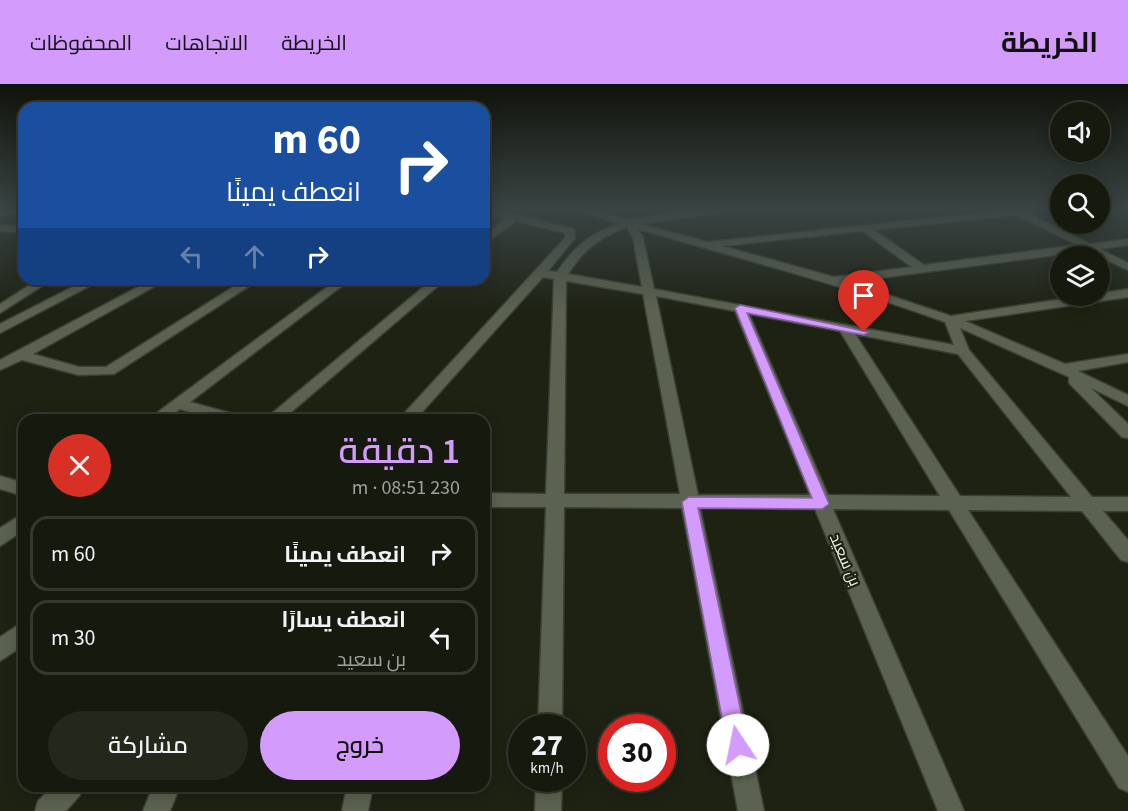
<!DOCTYPE html>
<html lang="ar">
<meta charset="utf-8">
<style>
:root{--surface:#161a0e;--page:#23271c;--text:#f1f3f6;--muted:#9ea19e;--line:#35382e;--accent:#d39cfc}
body{margin:0;font-family:"Source Sans 3",Cairo,sans-serif;background:var(--page);color:var(--text);direction:rtl;height:100vh;display:flex;flex-direction:column;font-size:22px;white-space:nowrap}
*{box-sizing:border-box;margin:0}
p{font-size:20px;color:var(--muted)}
.icon{flex:none;width:33px;height:33px;fill:none;stroke:currentColor;stroke-width:2;stroke-linecap:round;stroke-linejoin:round}
.map{position:relative;flex:1;overflow:hidden;direction:ltr}
.details{position:absolute;left:18px;top:330px;width:472px;height:378px;display:flex;flex-direction:column;background:var(--surface);border-radius:18px;box-shadow:0 3px 15px #0003,0 0 0 2px var(--line);direction:rtl}
.details>*{flex:none}
.guide{position:absolute;left:18px;top:18px;width:472px;height:183px;border-radius:18px;box-shadow:0 3px 15px #0003,0 0 0 2px var(--line);direction:rtl;background:#1a4fa0;color:#fff;overflow:hidden}
.tools{position:absolute;left:1050px;top:18px;display:grid;gap:12px}
.tools a{display:grid;place-items:center;width:60px;height:60px;border-radius:50%;background:var(--surface);box-shadow:0 3px 15px #0003,0 0 0 2px var(--line);font-size:30px}
.speed{position:absolute;left:508px;top:630px;display:flex;gap:12px;font-size:30px;font-weight:700;text-align:center}
.speed>*{display:grid;place-content:center;width:78px;height:78px;border-radius:50%;background:var(--surface);box-shadow:0 3px 15px #0003,0 0 0 2px var(--line);line-height:1}
.speed small{font-size:15px;font-weight:400}
.speed .limit{border:9px solid #d22;background:#fff;color:#111}
.pin{position:absolute;display:grid;place-items:center;width:51px;height:51px;color:#fff;margin:-62px -26px;border-radius:50% 50% 50% 0;rotate:-45deg;box-shadow:0 0 6px #0007}
.pin .icon{rotate:45deg}
.me{position:absolute;width:66px;margin:-33px;rotate:349deg;stroke-linejoin:round;filter:drop-shadow(0 0 4px #0008)}
.turn{display:flex;align-items:center;gap:21px;height:126px;padding:0 30px;font-size:27px}
.turn .icon{width:78px;height:78px;stroke-width:2.5}
.turn b{display:block;font-size:42px;line-height:51px}
.lanes{display:flex;align-items:center;height:57px;padding:0 30px;background:#0003;justify-content:center;gap:30px;direction:ltr}
.lanes .off{opacity:.35}
.round{display:grid;place-items:center;flex:none;width:63px;height:63px;border-radius:32px;background:var(--page)}
.summary{display:flex;align-items:center;justify-content:space-between;height:102px;padding:0 30px}
h1{font-size:36px;font-weight:600;line-height:45px;color:var(--accent)}
.action{display:flex;gap:12px;margin-top:auto;padding:12px 30px}
.action a{flex:1;height:69px;border-radius:36px;background:var(--accent);color:#111;font-size:24px;font-weight:600;line-height:69px;text-align:center}
.action a+a{background:var(--page);color:var(--text)}
ul{padding:0;list-style:none}
li{display:flex;align-items:center;gap:18px;height:75px;margin:0 12px 9px;padding:0 18px;border:3px solid var(--line);border-radius:18px}
li div{flex:1}
li b{display:block;font-size:22px}
li em{font-style:normal}
header{display:flex;align-items:center;gap:36px;box-sizing:border-box;height:84px;padding:0 30px;background:var(--accent);color:#111}
header strong{font-size:28px}
nav{display:flex;gap:33px;margin-inline-start:auto;font-size:21px}
.map>svg:first-child{display:block}
.lines{fill:none;stroke-linecap:round;stroke-linejoin:round}
.minor-casing{stroke:#3a3f34;stroke-width:3}
.minor{fill:#5b6250;fill-rule:evenodd}
.route{fill:#d39cfc;stroke:#8965a4;stroke-width:1.5}
.labels{text-anchor:middle;dominant-baseline:central;stroke-width:4.5;stroke-linejoin:round;paint-order:stroke}
.street-label{font-size:16px;fill:#eff3e8;stroke:#1d2213}
</style>
<header>
<strong>الخريطة</strong>
<nav><a>الخريطة</a><a>الاتجاهات</a><a>المحفوظات</a></nav>
</header>
<div class="map">
<svg width="1128" height="727" viewBox="0 0 1128 727">
<rect width="100%" height="100%" fill="#1d2213"/>
<g class="lines">
<g class="minor-casing">
<g id="minor">
<path d="M18 126 16 128 0 133V127Z"/>
<path d="M484 126H495L574 145 575 154 548 187 557 188C573 164 590 149 619 140L579 126H593L629 136 685 126H725L720 129 640 140 708 158 1010 126H1041L1030 130 1090 160 1128 155V161L1100 165 1128 179V186L1087 167 849 198 951 232 1128 205V213L965 237 1065 280 1128 270V278L1078 287 1128 311V322L1091 304 1128 340V354L1122 353 1069 299V293L960 244 969 266 1092 413H1128V427H1103L1128 456V478L1121 476 1082 427 968 426 1128 672V708L1119 704 949 426 833 425 964 727H938L815 425 700 424 764 727H738L682 424 564 423 562 644H538L546 423H484V409L546 410 554 195 543 193 415 336H398L565 154V149L516 137 484 160V151L506 134 484 129ZM1017 131 1077 161 924 181 874 146ZM627 143 633 154 642 203 568 190C583 166 600 153 627 143ZM638 145C741 175 844 201 945 238L954 261 654 205 643 154ZM862 147 912 183 834 193 722 162ZM566 197 643 210 680 410H564ZM656 212 735 227 810 411H698ZM749 230 840 247 940 412 828 411ZM855 250 958 270 1071 413 960 412Z"/>
<path d="M0 141 24 143V149L0 147Z"/>
<path d="M39 195H53L0 229V220Z"/>
<path d="M88 195H103L0 249V240Z"/>
<path d="M153 195H168L33 270 79 283H106L246 195H260L114 290 79 291 22 276 0 286V276Z"/>
<path d="M338 195H351L190 318 241 332 243 336H217L180 325 165 336H147Z"/>
<path d="M433 195H446L282 336H264Z"/>
<path d="M0 392 24 399V412L0 405Z"/>
<path d="M24 429V446L0 462V444Z"/>
<path d="M24 537V561L0 577V553Z"/>
<path d="M536 694H562L561 727H535Z"/>
<path d="M53 702H84L80 711 66 727H35L38 717Z"/>
<path d="M153 702H180L170 727H143Z"/>
<path d="M347 702H373L368 727H342Z"/>
</g>
</g>
<use href="#minor" class="minor"/>
</g>
<linearGradient id="sky" x2="0" y2="1"><stop stop-color="#10130a"/><stop offset="0.55" stop-color="#3a4444"/><stop offset="1" stop-color="#3a4444" stop-opacity="0"/></linearGradient>
<rect width="1128" height="228" fill="url(#sky)"/>
<path class="route" d="M740 221 869 248 864 251 747 229 829 420 822 425 698 424 748 661 745 668 738 671 730 668 727 661 682 418 689 413 812 414 735 224Z"/>
<g class="labels">
<g class="street-label">
<text transform="translate(845 476) rotate(67)">بن سعيد</text>
</g>
</g>
</svg>
<div class="tools">
<a><svg class="icon" aria-label="sound" viewBox="0 0 24 24"><path d="M4 9h4l5-4v14l-5-4H4zM17 9q2 3 0 6"/></svg></a>
<a><svg class="icon" aria-label="search" viewBox="0 0 24 24"><circle cx="10" cy="10" r="6"/><path d="M15 15l6 6"/></svg></a>
<a><svg class="icon" aria-label="layers" viewBox="0 0 24 24"><path d="M12 4l9 5-9 5-9-5zM3 14l9 5 9-5"/></svg></a>
</div>
<div class="speed"><div>27<small>km/h</small></div><div class="limit">30</div></div>
<div class="pin" style="left:864px;top:248px;background:#d93025"><svg class="icon" aria-label="arrive" viewBox="0 0 24 24"><path d="M6 21V4h12l-3 4 3 4H6"/></svg></div>
<svg class="me" style="left:738px;top:661px" viewBox="-20 -20 40 40"><circle r="19" fill="#fff"/><path d="M0-13L10 11 0 6-10 11z" fill="#d39cfc"/></svg>
<div class="guide">
<div class="turn"><svg class="icon" aria-label="right" viewBox="0 0 24 24"><path d="M7 20v-9h11M14 6l5 5-5 5"/></svg><div><b>60 m</b>انعطف يمينًا</div></div>
<div class="lanes"><svg class="icon off" aria-label="left" viewBox="0 0 24 24"><path d="M17 20v-9H6M10 6l-5 5 5 5"/></svg><svg class="icon off" aria-label="ahead" viewBox="0 0 24 24"><path d="M12 20V5M6 11l6-6 6 6"/></svg><svg class="icon" aria-label="right" viewBox="0 0 24 24"><path d="M7 20v-9h11M14 6l5 5-5 5"/></svg></div>
</div>
<section class="details">
<div class="summary"><div><h1>1 دقيقة</h1><p>230 m · 08:51</p></div><a class="round" style="background:#d93025;color:#fff"><svg class="icon" aria-label="close" viewBox="0 0 24 24"><path d="M6 6l12 12M18 6L6 18"/></svg></a></div>
<ul>
<li><svg class="icon" aria-label="right" viewBox="0 0 24 24"><path d="M7 20v-9h11M14 6l5 5-5 5"/></svg><div><b>انعطف يمينًا</b></div><em>60 m</em></li>
<li><svg class="icon" aria-label="left" viewBox="0 0 24 24"><path d="M17 20v-9H6M10 6l-5 5 5 5"/></svg><div><b>انعطف يسارًا</b><p>بن سعيد</p></div><em>30 m</em></li>
</ul>
<div class="action"><a>خروج</a><a>مشاركة</a></div>
</section>
</div>
